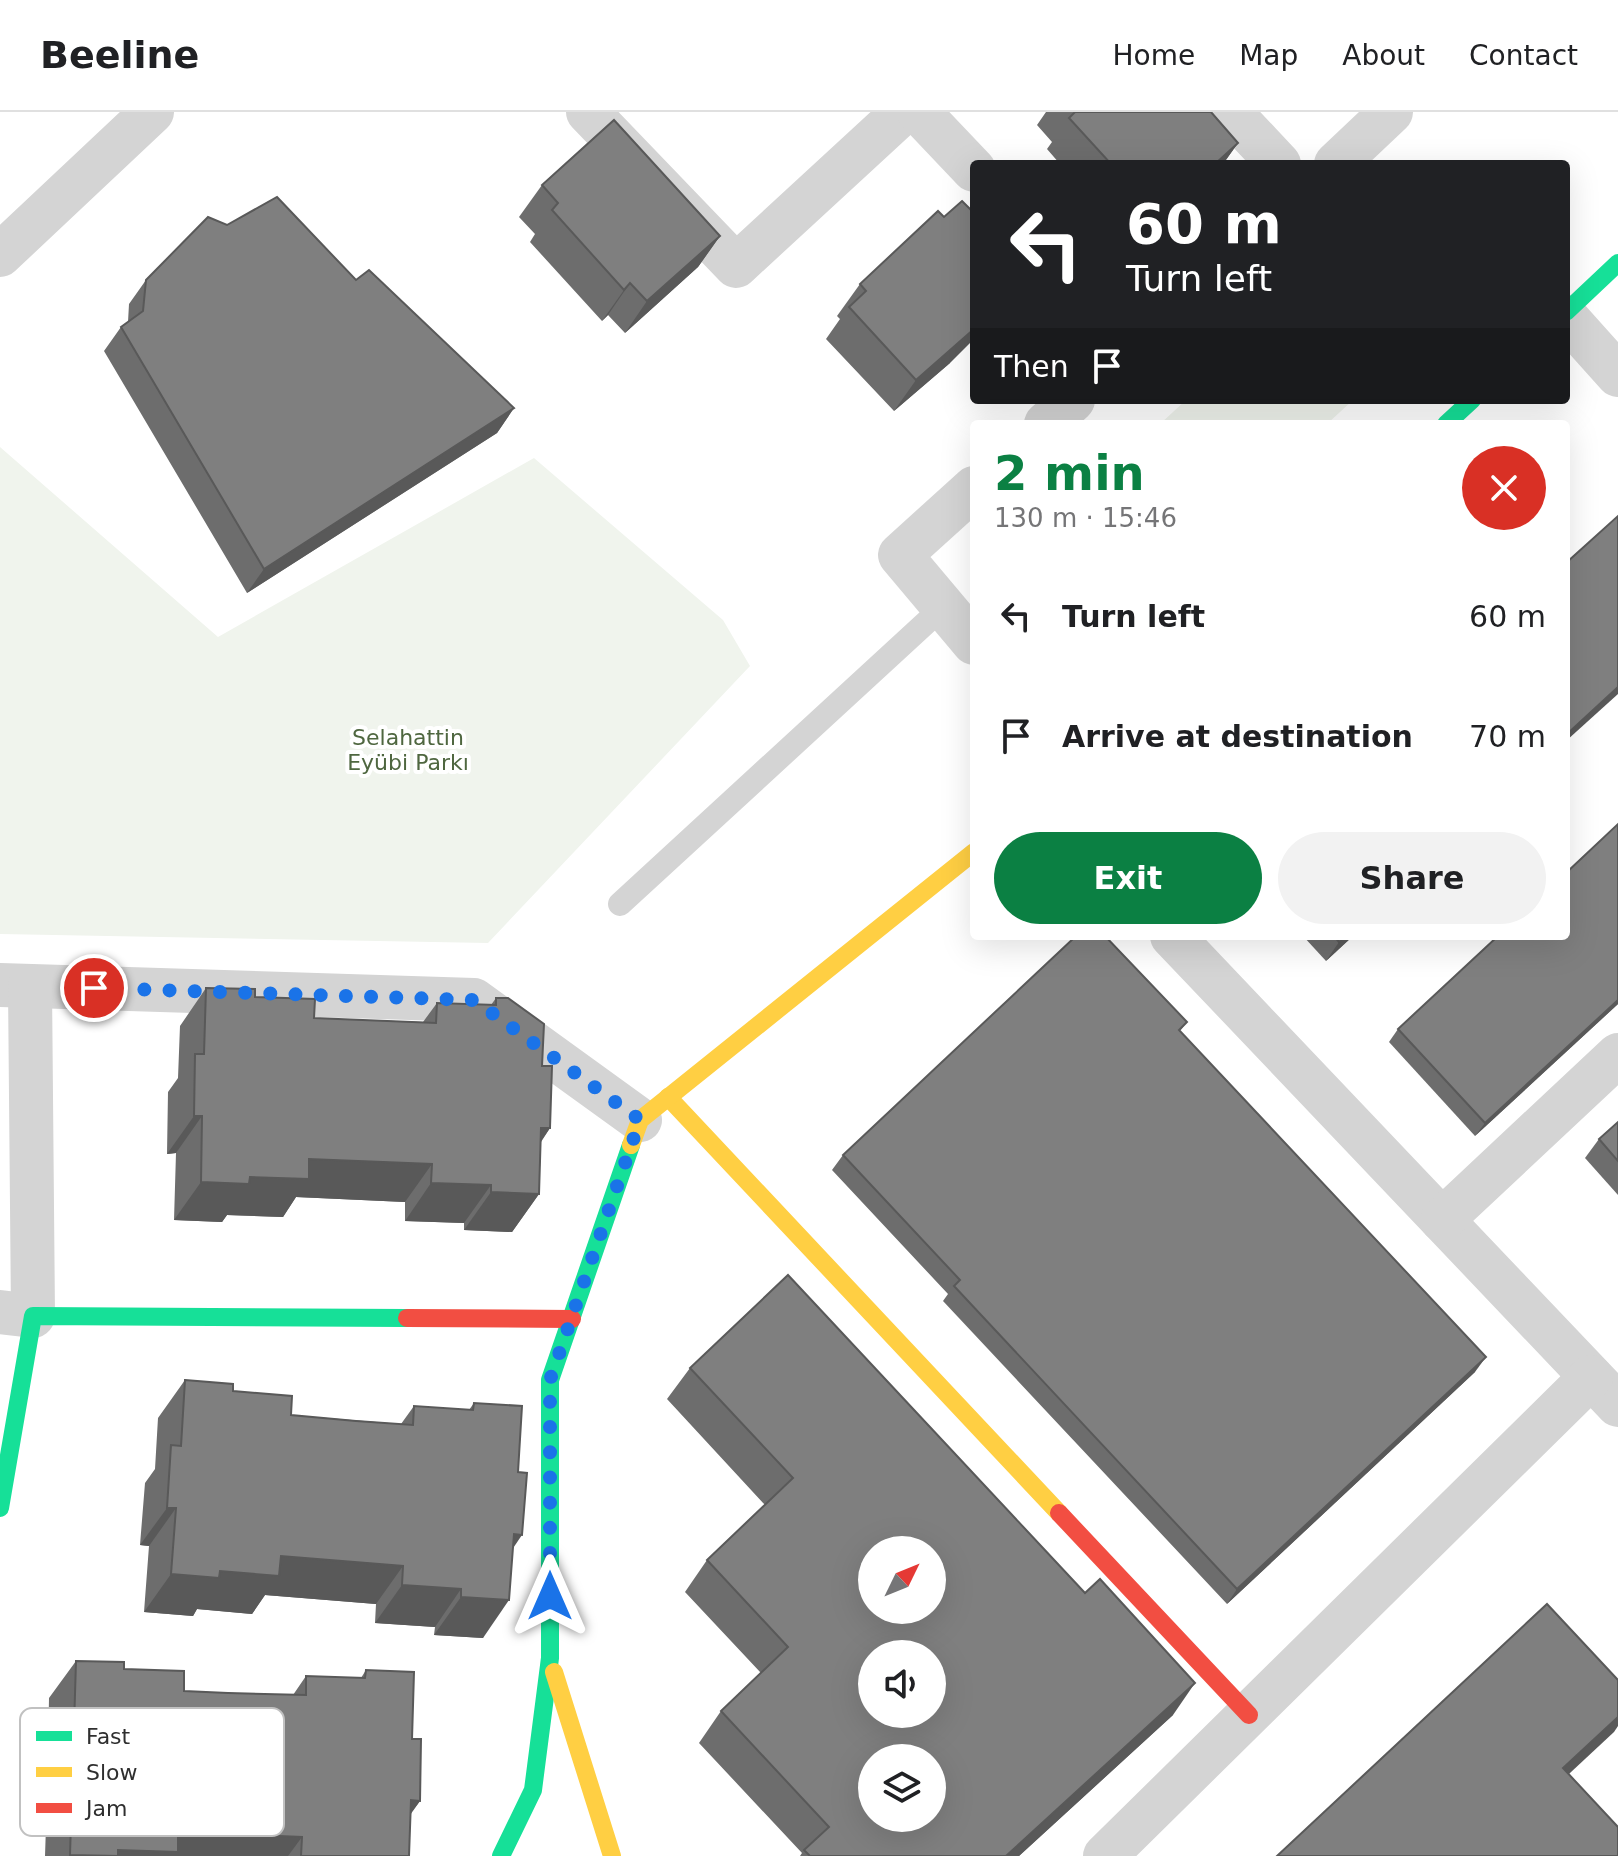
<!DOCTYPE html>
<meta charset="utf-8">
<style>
:root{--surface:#fff;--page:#f2f2f2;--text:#202124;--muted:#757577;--line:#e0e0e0;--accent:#0b8043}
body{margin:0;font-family:"DejaVu Sans",sans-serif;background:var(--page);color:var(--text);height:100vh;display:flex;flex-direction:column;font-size:30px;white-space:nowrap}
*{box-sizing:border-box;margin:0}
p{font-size:26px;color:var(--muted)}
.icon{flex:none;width:44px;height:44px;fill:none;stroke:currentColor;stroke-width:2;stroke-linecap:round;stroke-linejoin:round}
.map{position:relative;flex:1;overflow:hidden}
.details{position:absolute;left:970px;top:308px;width:600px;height:520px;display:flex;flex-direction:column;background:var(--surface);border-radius:8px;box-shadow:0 8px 32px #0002}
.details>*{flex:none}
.hud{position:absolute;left:970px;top:48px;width:600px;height:244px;border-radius:8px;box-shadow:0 8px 32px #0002;background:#202124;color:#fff;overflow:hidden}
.needle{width:52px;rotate:47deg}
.buttons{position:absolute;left:858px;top:1424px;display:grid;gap:16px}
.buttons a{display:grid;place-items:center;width:88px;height:88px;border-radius:50%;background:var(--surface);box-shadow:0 8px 32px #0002;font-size:40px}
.pin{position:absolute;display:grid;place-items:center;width:68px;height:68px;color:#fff;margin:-34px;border:4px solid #fff;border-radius:50%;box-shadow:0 2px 8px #0007}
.me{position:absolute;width:88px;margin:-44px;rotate:0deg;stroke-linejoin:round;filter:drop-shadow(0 0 6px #0008)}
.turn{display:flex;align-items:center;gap:28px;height:168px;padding:0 24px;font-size:36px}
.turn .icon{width:104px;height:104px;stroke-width:2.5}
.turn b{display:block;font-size:56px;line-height:68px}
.then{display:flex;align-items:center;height:76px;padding:0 24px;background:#0003;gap:16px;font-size:30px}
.round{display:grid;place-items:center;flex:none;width:84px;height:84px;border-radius:42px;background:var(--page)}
.summary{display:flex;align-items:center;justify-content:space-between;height:136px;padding:0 24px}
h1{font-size:48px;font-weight:700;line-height:60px;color:var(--accent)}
.action{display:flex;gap:16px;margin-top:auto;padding:16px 24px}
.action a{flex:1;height:92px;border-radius:48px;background:var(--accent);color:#fff;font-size:32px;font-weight:700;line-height:92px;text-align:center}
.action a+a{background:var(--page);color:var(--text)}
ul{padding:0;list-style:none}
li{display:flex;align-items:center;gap:24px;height:120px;padding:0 24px}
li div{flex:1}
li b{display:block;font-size:30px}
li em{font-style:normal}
header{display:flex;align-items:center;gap:48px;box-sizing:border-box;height:112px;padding:0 40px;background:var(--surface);border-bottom:2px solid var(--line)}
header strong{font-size:38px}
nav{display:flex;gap:44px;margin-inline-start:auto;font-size:28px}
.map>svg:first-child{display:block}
.green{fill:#f0f4ed}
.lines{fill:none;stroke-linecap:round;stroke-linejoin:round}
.lane{stroke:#d4d4d4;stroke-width:24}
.street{stroke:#d4d4d4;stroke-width:44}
.fast{stroke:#16e098;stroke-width:18}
.slow{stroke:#ffcf43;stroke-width:18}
.jam{stroke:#f24e42;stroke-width:18}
.wall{fill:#6d6d6d}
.shaded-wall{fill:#595959}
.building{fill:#7f7f7f;stroke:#595959;stroke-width:2;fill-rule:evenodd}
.route{stroke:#1a73e8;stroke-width:14;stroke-dasharray:0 25.2}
.labels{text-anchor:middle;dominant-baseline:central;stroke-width:8;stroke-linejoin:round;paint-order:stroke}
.park-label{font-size:22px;fill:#4f6740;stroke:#fff}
.key{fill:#fff;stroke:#c1c1c1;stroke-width:2}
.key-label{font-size:22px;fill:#2f2f2f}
</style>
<header>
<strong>Beeline</strong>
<nav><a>Home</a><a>Map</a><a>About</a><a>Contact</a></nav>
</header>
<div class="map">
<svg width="1618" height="1744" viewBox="0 0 1618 1744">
<rect width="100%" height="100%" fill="#fff"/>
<g class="green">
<path d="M1186 288H1353L1327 312H1160Z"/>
<path d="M0 335 218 525 534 346 723 508 750 554 488 831 0 822Z"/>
</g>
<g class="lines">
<path class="lane" d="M620 792 943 495"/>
<g class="street">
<path d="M588 0 736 154 903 0"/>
<path d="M919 0 974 58"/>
<path d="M1230 0 1279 52"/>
<path d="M1336 52 1391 0"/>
<path d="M0 143 152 0"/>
<path d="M1566 205 1618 263"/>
<path d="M1046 312 1073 288"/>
<path d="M974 376 900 443 974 531"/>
<path d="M1172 824 1618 1293"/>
<path d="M0 873 474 888 640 1008"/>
<path d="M1442 1108 1618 943"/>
<path d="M0 1200 33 1204 30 874"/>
<path d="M1105 1744 1591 1265"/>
</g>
<g class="fast">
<path d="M1566 200 1618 151"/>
<path d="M1446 312 1472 288"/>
<path d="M0 1396 33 1204 407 1206"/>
<path d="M501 1744 533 1678 550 1546V1268L631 1033"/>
</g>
<g class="slow">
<path d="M668 985 1059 1401"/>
<path d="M631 1033 640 1008 974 740"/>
<path d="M554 1560 612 1744"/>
</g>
<g class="jam">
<path d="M407 1206 572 1207"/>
<path d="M1059 1401 1249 1603"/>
</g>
</g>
<g class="wall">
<path d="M1046 0H1211L1238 31 1223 52H1060L1047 37 1052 30 1037 13Z"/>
<path d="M542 73 720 124 698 155 625 221 608 203 602 209 530 130 535 122 519 105Z"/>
<path d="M146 168H356L514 296 497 321 247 481 104 239 121 215 128 210 129 192Z"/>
<path d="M860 172 950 251 894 299 826 227 840 207 837 204Z"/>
<path d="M1618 712V892L1475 1024 1389 930 1398 917Z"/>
<path d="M1303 824H1353L1326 849Z"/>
<path d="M206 876 255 885 314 906 423 910 437 891 491 893 496 886 542 954 550 1016 541 1030 539 1082 512 1120 464 1118V1111L405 1109V1090L296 1085 283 1105 227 1103 222 1110 174 1108 176 1041 167 1042 168 980 178 966 180 914Z"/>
<path d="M1187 910 1180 919 1475 1260 1227 1492 943 1189 948 1182 832 1058 843 1043Z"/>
<path d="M1618 1010V1083L1585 1046 1599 1027Z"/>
<path d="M690 1256 1173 1603 1019 1744H800L802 1741 699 1631 721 1599 761 1561 685 1480 707 1448 765 1393 667 1287Z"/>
<path d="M185 1268 233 1279 291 1303 401 1312 414 1294 469 1298 474 1291 513 1437 483 1526 434 1523 435 1515 375 1511 376 1492 265 1483 252 1502 197 1497 193 1504 144 1500 149 1434 140 1433 145 1371 155 1357 158 1306Z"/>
<path d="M76 1549 124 1557 184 1579 293 1583 306 1564 361 1566 366 1558 412 1627 420 1689 410 1702 409 1744H45L46 1714H37L38 1653 48 1639 49 1586Z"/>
</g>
<g class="shaded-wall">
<path d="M1238 31 1223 52H1215Z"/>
<path d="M720 124 698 155 625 221 647 189Z"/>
<path d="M630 171 608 203 602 209 624 178Z"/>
<path d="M974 217V227L950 251 894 299 916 268Z"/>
<path d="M514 296 497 321 247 481 264 457Z"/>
<path d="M1618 575V582L1566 629V623Z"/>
<path d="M1346 824H1353L1326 849 1339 830Z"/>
<path d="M1618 888V892L1475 1024 1485 1011Z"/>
<path d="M194 1004H202L176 1041 167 1042Z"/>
<path d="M541 1016H550L524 1054Z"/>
<path d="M309 1047 432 1052 405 1090 296 1085 283 1105 227 1103 222 1110 174 1108 201 1070 250 1065Z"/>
<path d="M431 1071 491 1073 464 1111 405 1109Z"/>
<path d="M491 1080 539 1082 512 1120 464 1118Z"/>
<path d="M1486 1245 1475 1260 1227 1492 1237 1477Z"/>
<path d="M167 1396H176L149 1434 140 1433Z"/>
<path d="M514 1422 522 1423 496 1461Z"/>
<path d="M281 1444 403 1454 376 1492 265 1483 252 1502 197 1497 193 1504 144 1500 171 1462 220 1459Z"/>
<path d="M402 1473 461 1477 435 1515 375 1511Z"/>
<path d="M461 1485 509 1488 483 1526 434 1523Z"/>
<path d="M1195 1571 1173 1603 1019 1744H1006Z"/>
<path d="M1618 1605V1614L1614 1620 1541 1688 1563 1656Z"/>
<path d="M64 1676H72L46 1714H37Z"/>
<path d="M411 1688 420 1689 393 1727Z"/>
<path d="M178 1720 302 1725 288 1744H114L118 1738Z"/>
</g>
<g class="building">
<path d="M1075 0H1211L1238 31 1215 52H1111L1069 6Z"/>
<path d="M614 8 720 124 647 189 630 171 624 178 552 98 558 91 542 73Z"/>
<path d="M277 85 356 168 369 158 514 296 264 457 121 215 143 199 146 168 208 105 227 113Z"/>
<path d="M962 89 974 101V217L916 268 849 195 866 179 860 172 938 99 944 105Z"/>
<path d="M1618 404V575L1566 623V451Z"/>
<path d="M1618 712V888L1485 1011 1398 917 1498 824H1566V761Z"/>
<path d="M1076 824H1105L1187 910 1179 918 1486 1245 1237 1477 954 1174 960 1168 843 1043Z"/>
<path d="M1334 824H1346L1339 830Z"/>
<path d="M206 876 255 877V885L315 887 314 906 436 911 437 891 496 893V886H508L544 912 542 954H552L550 1016H541L539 1082 491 1080V1073L431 1071 432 1052 309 1047V1067L250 1065 249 1072 201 1070 202 1004H194L195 942H204Z"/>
<path d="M1618 1010V1049L1599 1027Z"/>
<path d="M788 1163 1085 1481 1100 1467 1195 1571 1006 1744H810L804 1738 829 1715 721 1599 788 1535 707 1448 793 1366 690 1256ZM872 1438H932V1498H872ZM872 1542H932V1602H872ZM872 1646H932V1706H872Z"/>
<path d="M185 1268 233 1272V1279L292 1284 291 1303 356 1309 413 1313 414 1294 473 1298 474 1291 522 1294 518 1360 527 1361 522 1423 514 1422 509 1488 461 1485V1477L402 1473 403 1454 281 1444 279 1464 220 1459 219 1466 171 1462 176 1396H167L171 1333 181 1334Z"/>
<path d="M1547 1492 1618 1568V1605L1563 1656 1618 1715V1744H1277Z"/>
<path d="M76 1549 124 1550V1557L184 1559V1579L228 1581 306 1583V1564L365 1566 366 1558 414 1560 412 1627H421L420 1689 411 1688 409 1744H301L302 1725 178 1720V1740L118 1738V1744L70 1743 72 1676H64L65 1615H74Z"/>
</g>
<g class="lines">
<path class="route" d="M94 876 474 888 640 1008 550 1268V1484"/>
</g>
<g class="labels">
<g class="park-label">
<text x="408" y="625">Selahattin<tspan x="408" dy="25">Eyübi Parkı</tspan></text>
</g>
</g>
<rect x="20" y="1596" width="264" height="128" rx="12" class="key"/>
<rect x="36" y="1619" width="36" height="10" fill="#16e098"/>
<rect x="36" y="1655" width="36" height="10" fill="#ffcf43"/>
<rect x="36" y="1691" width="36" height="10" fill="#f24e42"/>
<g class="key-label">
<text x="86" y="1632">Fast</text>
<text x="86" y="1668">Slow</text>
<text x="86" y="1704">Jam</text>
</g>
</svg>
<div class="buttons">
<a><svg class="needle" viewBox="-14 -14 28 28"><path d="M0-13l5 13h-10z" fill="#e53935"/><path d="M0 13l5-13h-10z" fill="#757577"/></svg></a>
<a><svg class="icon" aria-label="sound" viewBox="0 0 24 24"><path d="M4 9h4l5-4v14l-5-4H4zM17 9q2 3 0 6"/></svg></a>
<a><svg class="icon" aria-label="layers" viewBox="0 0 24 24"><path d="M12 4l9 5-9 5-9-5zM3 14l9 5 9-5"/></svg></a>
</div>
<div class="pin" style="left:94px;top:876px;background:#d93025"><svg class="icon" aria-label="arrive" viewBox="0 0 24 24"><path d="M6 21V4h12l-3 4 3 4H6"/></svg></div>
<svg class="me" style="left:550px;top:1484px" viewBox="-20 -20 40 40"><path d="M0-17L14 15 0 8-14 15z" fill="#1a73e8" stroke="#fff" stroke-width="4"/></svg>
<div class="hud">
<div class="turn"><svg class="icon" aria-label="left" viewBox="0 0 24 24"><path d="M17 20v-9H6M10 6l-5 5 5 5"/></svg><div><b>60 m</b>Turn left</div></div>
<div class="then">Then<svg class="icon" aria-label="arrive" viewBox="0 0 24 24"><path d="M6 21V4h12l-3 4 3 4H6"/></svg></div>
</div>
<section class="details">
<div class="summary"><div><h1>2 min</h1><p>130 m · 15:46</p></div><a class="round" style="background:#d93025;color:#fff"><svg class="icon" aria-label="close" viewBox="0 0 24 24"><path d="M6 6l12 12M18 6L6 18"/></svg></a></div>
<ul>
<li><svg class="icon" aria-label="left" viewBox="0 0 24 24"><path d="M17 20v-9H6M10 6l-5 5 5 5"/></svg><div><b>Turn left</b></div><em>60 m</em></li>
<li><svg class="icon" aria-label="arrive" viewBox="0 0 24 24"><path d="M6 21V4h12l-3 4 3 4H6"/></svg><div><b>Arrive at destination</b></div><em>70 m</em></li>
</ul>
<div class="action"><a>Exit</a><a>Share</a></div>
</section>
</div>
